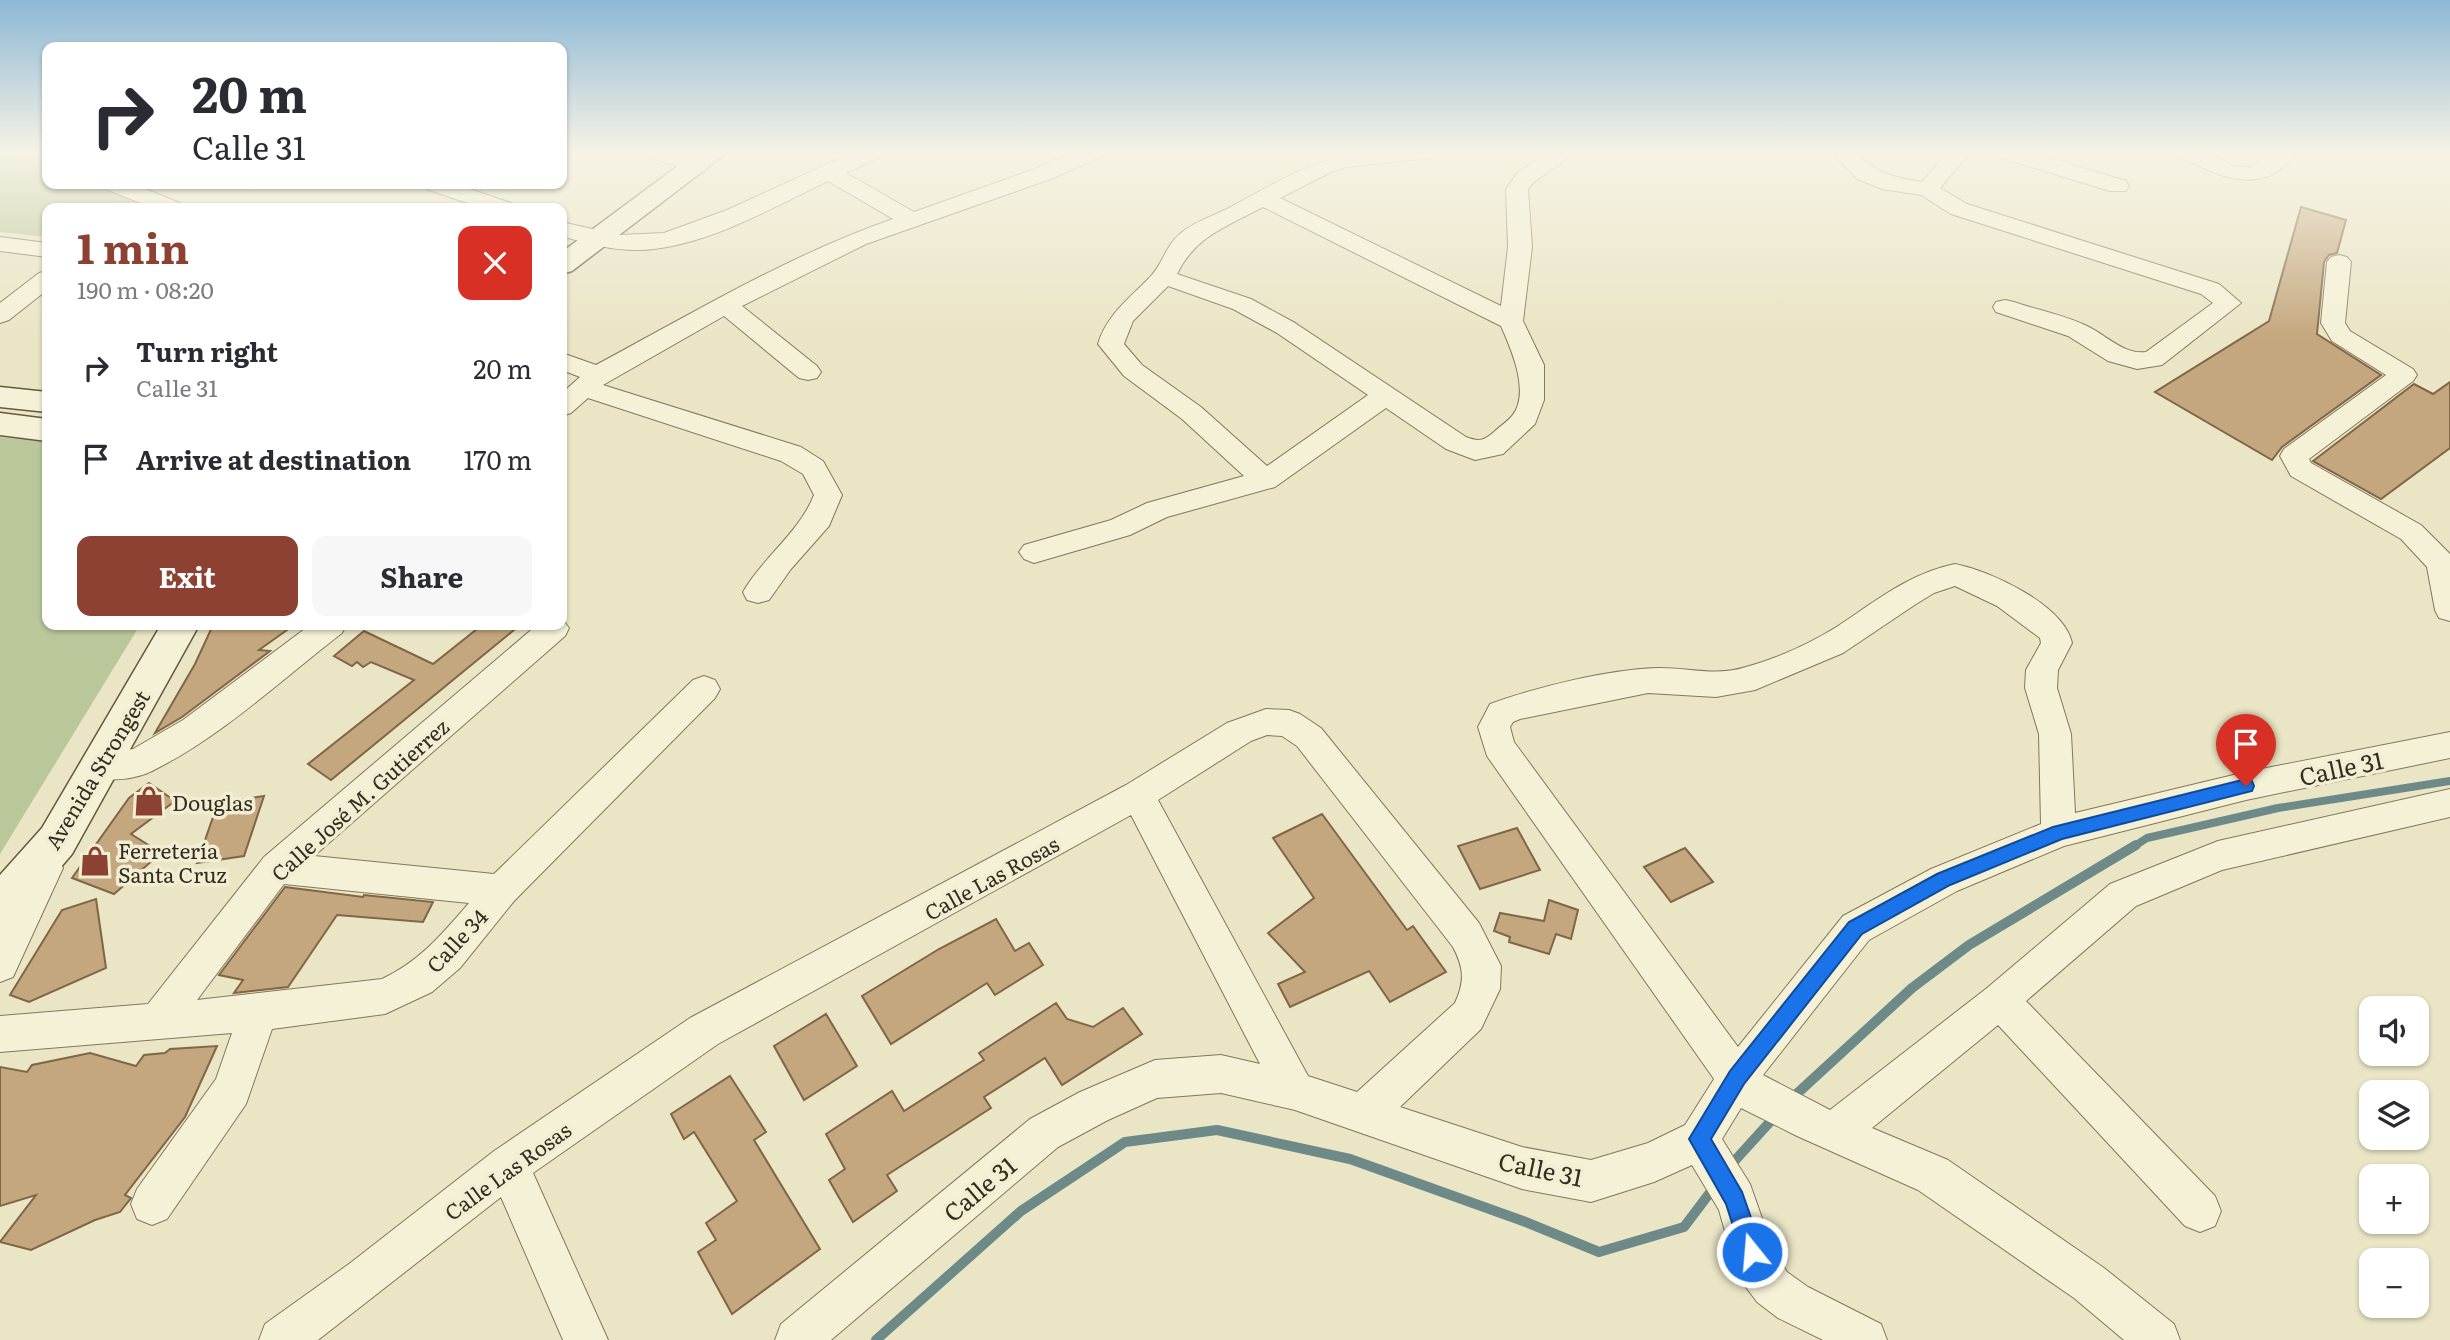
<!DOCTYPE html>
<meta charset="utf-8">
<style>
:root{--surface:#fff;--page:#f7f7f7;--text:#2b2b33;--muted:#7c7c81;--accent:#8c4132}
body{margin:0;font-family:Literata,serif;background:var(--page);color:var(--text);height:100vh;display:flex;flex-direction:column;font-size:26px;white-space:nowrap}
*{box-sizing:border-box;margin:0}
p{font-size:23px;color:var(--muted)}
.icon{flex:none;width:38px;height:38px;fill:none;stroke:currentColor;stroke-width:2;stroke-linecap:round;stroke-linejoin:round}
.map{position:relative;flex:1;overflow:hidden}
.details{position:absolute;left:42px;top:203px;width:525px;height:427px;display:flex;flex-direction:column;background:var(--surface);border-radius:14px;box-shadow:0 2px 5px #0004}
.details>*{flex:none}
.banner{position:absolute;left:42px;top:42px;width:525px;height:147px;border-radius:14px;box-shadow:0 2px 5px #0004;background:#fff;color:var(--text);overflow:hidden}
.buttons{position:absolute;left:2359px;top:996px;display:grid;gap:14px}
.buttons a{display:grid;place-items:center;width:70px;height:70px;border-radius:14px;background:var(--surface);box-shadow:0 2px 5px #0004;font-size:35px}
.pin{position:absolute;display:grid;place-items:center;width:60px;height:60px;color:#fff;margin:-72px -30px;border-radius:50% 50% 50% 0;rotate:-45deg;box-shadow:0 0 7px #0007}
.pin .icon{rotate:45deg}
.me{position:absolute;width:77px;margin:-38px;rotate:343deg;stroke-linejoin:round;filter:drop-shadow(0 0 5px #0008)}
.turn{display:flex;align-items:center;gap:24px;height:147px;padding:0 35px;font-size:32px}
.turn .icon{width:91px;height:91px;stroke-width:2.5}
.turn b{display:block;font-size:49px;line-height:60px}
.round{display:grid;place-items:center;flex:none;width:74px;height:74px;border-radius:14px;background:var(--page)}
.head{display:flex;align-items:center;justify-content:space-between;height:119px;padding:0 35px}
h1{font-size:42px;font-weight:700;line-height:52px;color:var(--accent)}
.button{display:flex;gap:14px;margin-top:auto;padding:14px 35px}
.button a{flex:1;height:80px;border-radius:14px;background:var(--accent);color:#fff;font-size:28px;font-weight:700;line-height:80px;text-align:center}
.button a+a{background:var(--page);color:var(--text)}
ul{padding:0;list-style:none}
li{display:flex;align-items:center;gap:21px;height:91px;padding:0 35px}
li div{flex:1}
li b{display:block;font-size:26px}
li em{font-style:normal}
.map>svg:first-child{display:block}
.green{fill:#bac79a}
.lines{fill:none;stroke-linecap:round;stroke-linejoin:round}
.stream-far1{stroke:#6e8a88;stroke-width:8}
.stream{stroke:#6e8a88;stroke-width:10}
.building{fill:#c4a77e;stroke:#7f6645;stroke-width:2}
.street-casing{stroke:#83775d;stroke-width:2}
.secondary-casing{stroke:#645940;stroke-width:3}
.street{fill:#f5f1d7;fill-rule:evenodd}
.secondary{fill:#f5f1d7;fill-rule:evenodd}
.route{fill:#1a73e8;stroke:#114b97;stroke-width:2}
.labels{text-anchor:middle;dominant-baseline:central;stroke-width:7;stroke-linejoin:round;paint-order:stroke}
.street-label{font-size:21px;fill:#342d1f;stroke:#f2eed3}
.poi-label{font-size:21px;fill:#342d1f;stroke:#f2eed3;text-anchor:start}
.near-street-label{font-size:24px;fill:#342d1f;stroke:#f2eed3}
</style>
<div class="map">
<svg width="2450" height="1340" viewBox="0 0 2450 1340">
<rect width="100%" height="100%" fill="#eae5c5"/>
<g class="green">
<path d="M0 151H28L47 159V184H113L143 195 126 208H47V237L0 232Z"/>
<path d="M0 437 47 442V625H140L0 854Z"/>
</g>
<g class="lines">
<path class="stream-far1" d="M2133 847 2147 838 2278 808 2450 781"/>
<g class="stream">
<path d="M1790 1100 1912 988 1969 945 2136 845"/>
<path d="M1729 1167 1777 1114"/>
<path d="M876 1340 1021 1211 1125 1142 1217 1130 1350 1159 1523 1221 1599 1252 1684 1227 1715 1186"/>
</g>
</g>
<g class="building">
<path d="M2301 207 2346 220 2337 253 2329 255 2324 262 2317 334 2381 375 2282 447 2272 460 2155 392 2269 321Z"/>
<path d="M2450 382V448L2381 499 2313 461 2414 384 2433 394Z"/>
<path d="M213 625H294L259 650 270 651 182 717 155 733 195 664Z"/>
<path d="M482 625H520L331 780 308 764 414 680 371 662 363 667 357 662 352 666 334 656 364 631 433 664Z"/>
<path d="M149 783 175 801 131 834 161 853 114 894 72 878 129 798Z"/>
<path d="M264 796 244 856 197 863 218 803Z"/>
<path d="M1322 814 1407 930 1413 926 1446 972 1390 1002 1369 971 1290 1007 1278 984 1305 972 1268 933 1314 898 1273 838Z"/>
<path d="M1517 828 1540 870 1480 889 1458 846Z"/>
<path d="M1685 848 1713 882 1671 902 1644 867Z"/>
<path d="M285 887 363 897 364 895 433 902 423 922 337 915 288 987 234 993 243 980 219 975Z"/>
<path d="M96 899 106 968 29 1002 10 995 62 910Z"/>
<path d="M1549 900 1578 910 1571 939 1556 934 1549 954 1509 942 1510 937 1494 931 1500 913 1544 921Z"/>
<path d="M996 919 1015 951 1029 943 1043 965 995 995 987 983 891 1044 862 996 939 949Z"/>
<path d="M1056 1003 1067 1019 1093 1027 1123 1008 1142 1034 1062 1085 1045 1058 984 1097 991 1108 887 1175 897 1191 853 1222 829 1180 845 1169 826 1134 892 1091 904 1111 984 1060 979 1053Z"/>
<path d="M826 1014 857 1066 804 1100 774 1046Z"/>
<path d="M217 1046 185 1117 125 1195 131 1198 120 1212 95 1220 31 1250 0 1242 36 1195 0 1206V1067L27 1072 32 1065 90 1053 136 1066 144 1055 165 1053 170 1049Z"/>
<path d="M730 1076 766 1132 754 1140 820 1249 732 1314 698 1252 716 1240 706 1223 737 1201 694 1132 684 1139 671 1114Z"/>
</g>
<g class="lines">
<g class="street-casing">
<g id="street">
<path d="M27 151H47V162L29 156Z"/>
<path d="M643 151C661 151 696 148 708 165L705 170 697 172 645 156Z"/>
<path d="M856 151H884L882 156 846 173 914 212 1035 169 1075 151H1104L1102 156 1051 179 866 244 742 306 817 366 821 372 817 378 808 380 799 378 724 316 603 385 801 447 823 461 842 495 829 526 791 569 769 600 758 603 747 600 743 592C763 557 799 533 814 495L803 474 781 461 588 398 571 413 562 416V393L580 377 562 370V353L596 365C693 313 789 255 893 219L828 181C771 208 706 247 641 250 614 251 588 244 562 236V222L618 235 664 233 727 210Z"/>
<path d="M1373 151H1447L1445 156 1437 157 1346 167 1331 172 1280 198 1501 306 1508 247 1506 189 1518 172 1552 151H1578L1534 182 1528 189 1532 247 1523 321 1544 365V400L1535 424 1503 454 1475 460 1446 449 1386 408 1275 487 1167 517 1130 535 1034 563 1024 559 1019 552 1024 545 1111 520 1147 503 1244 476 1182 419 1124 376 1098 344C1107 314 1130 298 1150 277 1163 264 1165 246 1181 233 1194 222 1213 216 1229 208 1279 181 1313 158 1373 151ZM1263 207 1501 326C1511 349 1531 393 1512 416 1507 422 1500 426 1495 431 1484 441 1479 442 1466 437L1295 323 1251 299 1177 274C1195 236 1228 226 1263 207ZM1168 286 1233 309 1277 333 1368 395 1267 466 1201 407 1142 365 1124 344 1133 321Z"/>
<path d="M1831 151H1854C1877 173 1890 177 1922 182L1949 151H1971L1940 188 1967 204 2219 284 2241 303 2162 365 2137 369 2108 361 2068 336 1996 312 1993 307 1996 302 2005 300 2014 302C2037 310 2064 315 2087 326 2106 335 2124 355 2146 352L2213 303 2201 294 1951 214 1921 195 1882 189 1857 179Z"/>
<path d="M1993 151H2027L2126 181 2129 186 2126 191H2110L1995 156Z"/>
<path d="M2177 151H2204L2234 166 2250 167 2275 151H2298C2265 198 2220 178 2179 156Z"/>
<path d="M103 184H133L180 203 183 208H153L106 189Z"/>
<path d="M423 184H455L511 203 514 208H482L426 189Z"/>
<path d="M0 237 47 243V257L0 251Z"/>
<path d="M2339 255 2347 257 2351 262 2345 323 2350 331 2413 369 2417 375 2413 381 2309 459 2311 463 2421 525 2450 554V621L2439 618 2435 610 2427 567 2401 539 2291 476 2280 456 2284 449 2386 375 2332 341 2321 323 2327 262 2331 257Z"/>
<path d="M47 271V290L9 320 0 323V303L39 273Z"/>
<path d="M1955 564C1991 571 2064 605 2072 643L2058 670 2057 688 2071 734 2075 813 2246 772 2450 732V758L2246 800 2064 846 1957 891 1869 940 1763 1075 1830 1110 1987 988 2110 884 2218 841 2450 789V817L2222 870 2136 906 2026 1001 2215 1196 2221 1211 2215 1226 2200 1232 2185 1226 1998 1025 1872 1128 1948 1160 2104 1268 2174 1324 2180 1340H2124L2074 1298 1918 1190 1797 1136 1741 1108 1722 1139 1750 1184 1774 1252 1787 1272 1808 1287 1881 1324 1887 1340H1823L1778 1318 1757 1302 1743 1283 1732 1256 1719 1210 1692 1165 1654 1182 1591 1202 1522 1189 1295 1110 1221 1093 1157 1098 1108 1120 1058 1147 831 1340H775L781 1324 1030 1119 1080 1092 1155 1060 1221 1055 1260 1064 1131 815 718 1044 533 1173 608 1340H563L501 1197 318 1340H259L265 1324 349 1264 494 1151 690 1018 1126 785 1227 723 1266 709 1289 710 1300 714 1321 728 1479 923 1501 966 1500 989 1481 1029 1400 1107 1522 1147 1591 1160 1648 1143 1685 1125 1714 1079 1487 756 1478 727 1490 704C1537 687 1606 670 1656 668 1687 667 1715 677 1746 667 1778 658 1811 643 1838 626 1876 601 1910 573 1955 564ZM1955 586 1997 606 2040 638 2041 643 2026 670 2025 688 2039 734 2041 824 1931 869 1843 916 1738 1047 1514 742 1510 727 1513 722 1520 719 1648 693 1716 697 1755 690 1843 653 1916 604 1934 593ZM1267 735 1282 736 1297 746 1453 947C1464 968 1465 981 1455 1003L1357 1092 1308 1076 1158 800 1251 741Z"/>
<path d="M562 619 569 628 565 636 314 856 494 874 693 680 704 676 715 680 720 689 715 698 514 901 460 968 432 992 385 1014 272 1029 246 1104 167 1219 152 1225 137 1219 131 1204 137 1189 216 1079 232 1033 0 1052V1016L148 1004 264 857 537 625H562ZM284 884 469 903C442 934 420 961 382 979L197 1000Z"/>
<path d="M310 625H346L342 633C281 680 221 737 152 771 134 780 107 782 89 776L84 766 89 756 133 749 183 720Z"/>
<path d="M45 853 57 857 63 868 13 977 0 982V925L33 857Z"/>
</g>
</g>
<g class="secondary-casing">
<g id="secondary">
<path d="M698 151H729L572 271 562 274V252Z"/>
<path d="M0 387 47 392V412L0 407Z"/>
<path d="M0 413 47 419V441L0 435Z"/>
<path d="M161 625H199L72 854 16 920 0 926V875L42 828Z"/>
</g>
</g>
<use href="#street" class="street"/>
<use href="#secondary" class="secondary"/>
</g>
<linearGradient id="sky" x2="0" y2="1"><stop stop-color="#8db8d6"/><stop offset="0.45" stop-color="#f6f3e5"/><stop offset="1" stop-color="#f6f3e5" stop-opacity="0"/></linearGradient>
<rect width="2450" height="339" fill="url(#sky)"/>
<path class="route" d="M2246 779 2252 781 2254 786 2252 791 2062 839 1950 885 1862 934 1744 1084 1711 1139 1742 1192 1763 1252 1759 1260 1752 1263 1744 1260 1726 1204 1689 1139 1730 1071 1849 922 1937 874 2053 827Z"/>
<defs>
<g id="shop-bare" transform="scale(2.415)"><path d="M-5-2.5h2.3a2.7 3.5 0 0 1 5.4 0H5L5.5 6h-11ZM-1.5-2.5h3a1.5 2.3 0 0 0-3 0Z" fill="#8c4132" stroke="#f2eed3" stroke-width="2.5" paint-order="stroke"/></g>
</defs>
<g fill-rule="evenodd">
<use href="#shop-bare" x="149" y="801"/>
<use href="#shop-bare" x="95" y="861"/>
</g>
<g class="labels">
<g class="street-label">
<text transform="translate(96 769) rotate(-59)">Avenida Strongest</text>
<text transform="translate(359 799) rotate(-42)">Calle José M. Gutierrez</text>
<text transform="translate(991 877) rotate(-29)">Calle Las Rosas</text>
<text transform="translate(456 940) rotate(-47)">Calle 34</text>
<text transform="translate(507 1170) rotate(-36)">Calle Las Rosas</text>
</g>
<g class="poi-label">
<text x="172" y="801">Douglas</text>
<text x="118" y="849">Ferretería<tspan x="118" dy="24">Santa Cruz</tspan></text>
</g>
<g class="near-street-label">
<text transform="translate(2341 767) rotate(-12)">Calle 31</text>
<text transform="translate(1541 1168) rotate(12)">Calle 31</text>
<text transform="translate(979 1188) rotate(-40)">Calle 31</text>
</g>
</g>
</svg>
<div class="buttons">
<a><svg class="icon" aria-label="sound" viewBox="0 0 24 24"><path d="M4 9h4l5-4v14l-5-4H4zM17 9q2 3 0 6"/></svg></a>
<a><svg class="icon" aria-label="layers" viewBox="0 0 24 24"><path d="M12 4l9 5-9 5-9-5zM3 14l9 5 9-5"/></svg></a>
<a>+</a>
<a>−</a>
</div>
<div class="pin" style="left:2246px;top:786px;background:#d93025"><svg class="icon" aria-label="arrive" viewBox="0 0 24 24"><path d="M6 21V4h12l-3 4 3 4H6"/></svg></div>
<svg class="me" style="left:1752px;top:1252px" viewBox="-20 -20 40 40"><circle r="17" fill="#1a73e8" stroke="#fff" stroke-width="3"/><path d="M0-11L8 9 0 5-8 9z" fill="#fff"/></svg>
<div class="banner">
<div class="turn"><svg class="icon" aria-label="right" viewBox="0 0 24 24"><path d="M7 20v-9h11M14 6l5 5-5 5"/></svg><div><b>20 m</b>Calle 31</div></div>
</div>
<section class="details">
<div class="head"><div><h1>1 min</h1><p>190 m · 08:20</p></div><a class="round" style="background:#d93025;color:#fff"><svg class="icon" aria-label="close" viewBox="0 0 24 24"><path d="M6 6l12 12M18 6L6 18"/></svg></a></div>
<ul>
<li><svg class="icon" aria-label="right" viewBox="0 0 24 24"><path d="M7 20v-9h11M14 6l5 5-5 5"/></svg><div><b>Turn right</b><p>Calle 31</p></div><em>20 m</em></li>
<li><svg class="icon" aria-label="arrive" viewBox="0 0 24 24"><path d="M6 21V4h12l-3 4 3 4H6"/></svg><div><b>Arrive at destination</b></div><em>170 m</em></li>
</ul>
<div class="button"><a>Exit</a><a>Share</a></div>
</section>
</div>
